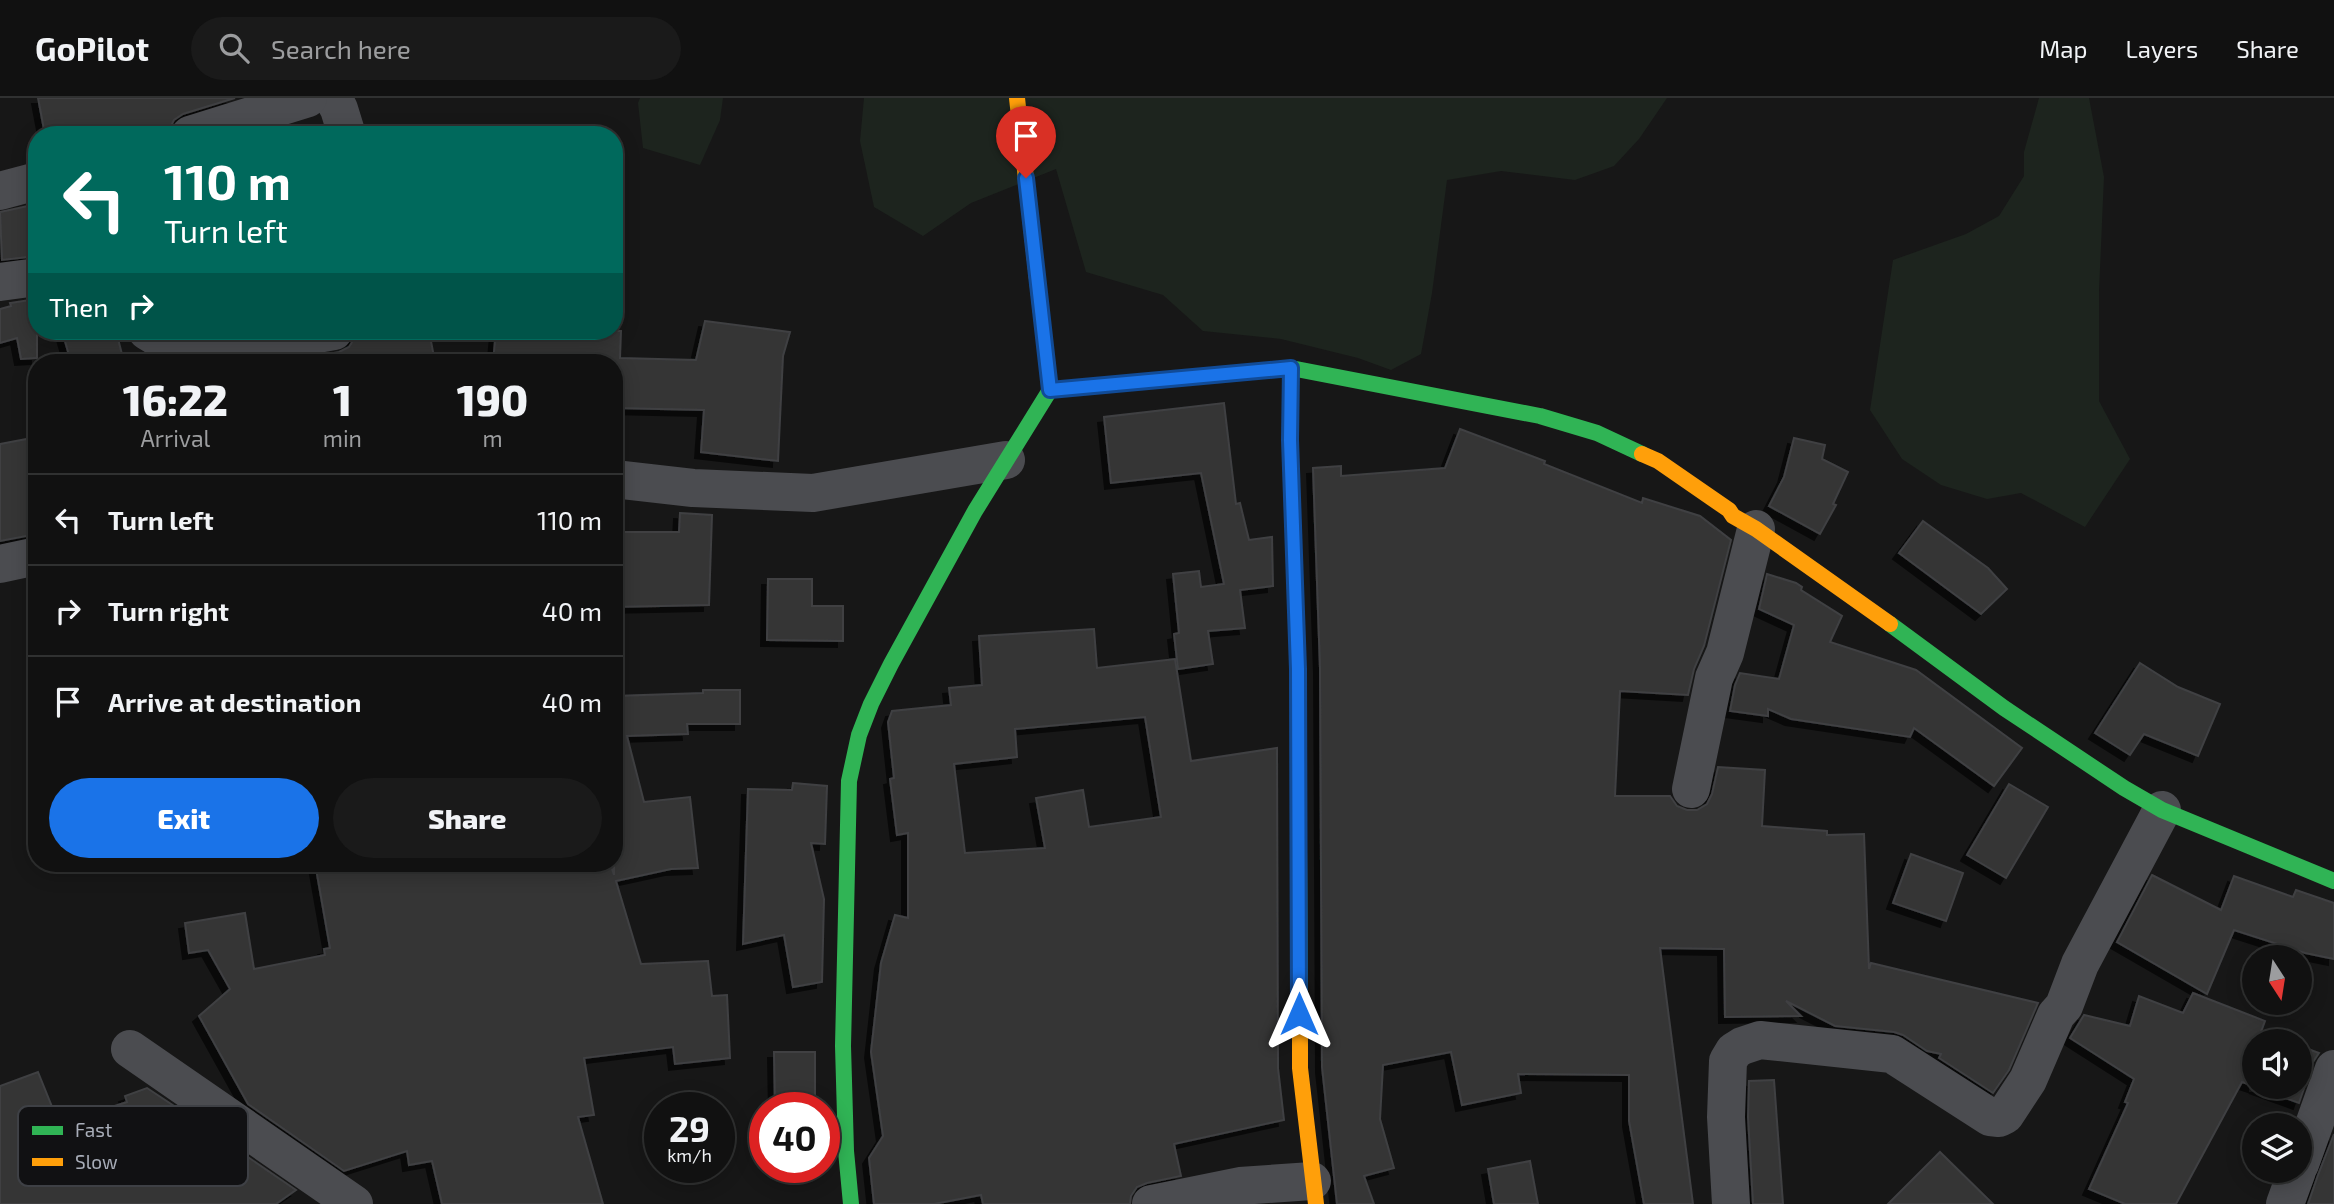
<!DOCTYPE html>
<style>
:root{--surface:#111;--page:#1a1a1a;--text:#f1f3f6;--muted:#9c9d9f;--line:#303131;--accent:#1a73e8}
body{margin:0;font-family:"Exo 2",sans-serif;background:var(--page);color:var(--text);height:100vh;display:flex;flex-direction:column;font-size:26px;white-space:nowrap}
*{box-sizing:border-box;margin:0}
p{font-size:23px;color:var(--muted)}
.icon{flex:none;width:38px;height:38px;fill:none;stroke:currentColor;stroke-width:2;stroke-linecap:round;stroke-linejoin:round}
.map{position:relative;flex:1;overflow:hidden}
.side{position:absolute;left:28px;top:256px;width:595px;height:518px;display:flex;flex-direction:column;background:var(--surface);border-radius:28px;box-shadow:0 4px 18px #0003,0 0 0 2px var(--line)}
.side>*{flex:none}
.top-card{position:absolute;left:28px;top:28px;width:595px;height:214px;border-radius:28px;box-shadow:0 4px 18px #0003,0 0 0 2px var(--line);background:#00695c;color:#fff;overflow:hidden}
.needle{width:46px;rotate:168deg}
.controls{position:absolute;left:2242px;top:847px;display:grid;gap:14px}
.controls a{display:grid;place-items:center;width:70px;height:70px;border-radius:50%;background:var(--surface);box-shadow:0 4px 18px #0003,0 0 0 2px var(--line);font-size:35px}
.speed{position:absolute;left:644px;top:994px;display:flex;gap:14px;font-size:35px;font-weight:700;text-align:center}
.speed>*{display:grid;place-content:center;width:91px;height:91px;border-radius:50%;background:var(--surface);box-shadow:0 4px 18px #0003,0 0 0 2px var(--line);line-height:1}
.speed small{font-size:18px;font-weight:400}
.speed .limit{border:10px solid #d22;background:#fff;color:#111}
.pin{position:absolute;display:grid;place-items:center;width:60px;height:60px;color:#fff;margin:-72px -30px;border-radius:50% 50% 50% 0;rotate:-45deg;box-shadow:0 0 7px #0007}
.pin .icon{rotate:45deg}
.me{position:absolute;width:77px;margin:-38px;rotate:0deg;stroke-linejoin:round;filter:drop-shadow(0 0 5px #0008)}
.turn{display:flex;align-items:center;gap:24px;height:147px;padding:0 21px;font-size:32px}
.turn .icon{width:91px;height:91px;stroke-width:2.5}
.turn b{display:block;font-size:49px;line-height:60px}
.then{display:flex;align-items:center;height:66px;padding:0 21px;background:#0003;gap:14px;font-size:26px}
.eta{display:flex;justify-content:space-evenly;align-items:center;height:119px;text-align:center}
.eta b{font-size:42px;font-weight:800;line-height:49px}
.action{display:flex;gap:14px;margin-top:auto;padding:14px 21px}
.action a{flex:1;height:80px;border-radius:42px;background:var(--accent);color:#fff;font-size:28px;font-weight:800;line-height:80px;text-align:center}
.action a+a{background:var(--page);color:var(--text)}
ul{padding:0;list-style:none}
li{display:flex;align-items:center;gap:21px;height:91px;padding:0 21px;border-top:2px solid var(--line)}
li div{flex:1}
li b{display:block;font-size:26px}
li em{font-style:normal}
header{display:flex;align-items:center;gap:42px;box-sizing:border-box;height:98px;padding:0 35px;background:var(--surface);border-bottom:2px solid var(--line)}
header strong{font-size:33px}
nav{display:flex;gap:38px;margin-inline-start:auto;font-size:24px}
.search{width:490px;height:63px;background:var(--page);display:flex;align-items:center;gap:18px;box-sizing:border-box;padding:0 24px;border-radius:38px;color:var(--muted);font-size:26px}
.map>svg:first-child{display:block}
.green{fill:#1d241e}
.building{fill:#353536;stroke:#3f4043;stroke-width:2;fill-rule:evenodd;filter:url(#shadow)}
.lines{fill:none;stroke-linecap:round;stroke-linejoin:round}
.street{stroke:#4b4c50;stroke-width:38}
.fast{stroke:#30b455;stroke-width:16}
.slow{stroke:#ff9f0a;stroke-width:16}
.route-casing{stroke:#114b97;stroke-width:18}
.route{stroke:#1a73e8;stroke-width:12}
.key{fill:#111113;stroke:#3e4045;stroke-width:2}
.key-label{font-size:19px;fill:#a8adb8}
</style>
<header>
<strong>GoPilot</strong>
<div class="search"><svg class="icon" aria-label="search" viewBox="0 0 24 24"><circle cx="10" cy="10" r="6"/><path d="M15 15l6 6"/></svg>Search here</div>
<nav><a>Map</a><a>Layers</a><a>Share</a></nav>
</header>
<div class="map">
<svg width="2334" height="1106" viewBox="0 0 2334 1106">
<defs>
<filter id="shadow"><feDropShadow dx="-6" dy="6" stdDeviation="0" flood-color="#0009"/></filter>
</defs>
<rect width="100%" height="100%" fill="#171717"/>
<g class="green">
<path d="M640 0H723L720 22 700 67 643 50 638 5Z"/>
<path d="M864 0H1667L1639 41 1614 68 1575 82 1501 73 1447 82 1432 195 1421 256 1391 272 1358 260 1281 241 1203 233 1163 197 1086 174 1056 71 971 105 923 138 874 109 860 43Z"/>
<path d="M2039 0H2089L2104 79 2099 193V303L2130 361 2085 429 2021 395 1987 401 1941 387 1902 361 1870 312 1893 162 1966 136 1999 118 2024 78V54Z"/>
</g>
<g class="building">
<path d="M38 0H235L183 16 174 22 170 30 142 37H45Z"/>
<path d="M37 106V158L2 162 0 114Z"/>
<path d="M37 201V260L21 261 17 240 0 245V211L11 208 10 205Z"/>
<path d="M705 223 790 234 783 258 778 363 701 354 704 312 614 310V264H493L496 233H621L620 260 696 262Z"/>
<path d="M62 233H116L124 264H71Z"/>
<path d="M355 233H429L435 264H284L339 254 349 249 354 241Z"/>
<path d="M1224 305 1236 406 1240 405 1249 442 1272 439 1273 488 1240 492 1245 530 1208 533 1213 566 1178 571 1174 536 1179 535 1173 476 1199 473 1201 489 1224 486 1201 375 1111 385 1104 319Z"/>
<path d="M1460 331 1545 363 1544 366 1642 405 1643 400 1700 418 1731 442 1704 548 1694 571 1688 597 1620 593 1615 698H1670L1677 708 1687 712H1697L1707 706 1712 696 1718 669 1765 672 1762 728 1827 733V737L1864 736 1869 871 1871 865 2038 905 2009 972 1993 995 1939 960 1941 956 1927 953 1903 937 1894 934 1835 928 1786 903 1801 918 1725 919 1724 851 1660 850 1693 1106H1644L1629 1023V977L1518 976 1521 995 1462 1007 1451 954 1383 967 1380 1021 1394 1070 1364 1078 1374 1106H1337L1322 969 1320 570 1313 370 1341 368V378L1445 370Z"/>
<path d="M37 339V436L0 443V346Z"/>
<path d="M1794 340 1825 347 1822 361 1848 374 1833 406 1836 407 1820 436 1769 408 1784 379Z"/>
<path d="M680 415 712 417 709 507 614 509V470L623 468 622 434H679Z"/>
<path d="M1923 423 1988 470 2007 491 1981 516 1899 455Z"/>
<path d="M1767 476 1796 485 1802 489 1801 492 1842 518 1830 544 1916 572 2022 650 1994 688 1914 630 1910 639 1791 621 1768 611V618L1730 613 1735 587 1740 575 1779 581 1794 527 1759 511Z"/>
<path d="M768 481H812V508H843V543L767 542Z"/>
<path d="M1094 531 1097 570 1175 561 1191 663 1277 650 1278 970 1284 1022 1174 1046 1181 1078 1147 1085 1137 1089 1131 1098 1130 1106H983L981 1097 934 1106H874L869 1060 883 1038 871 954 881 865 895 817 908 820V735L897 737 890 681 894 680 888 624 892 613 951 607 949 590 982 587 979 538ZM1145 619 1161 719 1089 729 1083 692 1036 700 1045 750 965 755 954 666 1017 659 1015 631Z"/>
<path d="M2140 565 2178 589 2220 606 2198 658 2144 636 2130 657 2095 635Z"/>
<path d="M703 592H740V626H687L688 636 627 638 644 704 690 699 698 770 671 771 616 783 641 866 708 863 712 898 727 897 730 960 675 966 673 949 584 960 594 1017 578 1019 603 1106H442L432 1063 409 1067 407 1053 344 1073 248 1006 199 918 230 891 208 852 189 855 185 825 245 815 254 871 325 857 324 851 330 850 315 765H610L614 777V598L703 595Z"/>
<path d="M793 685 827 688 825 746 811 745 824 801 822 884 793 889 784 837 743 846 748 691 792 692Z"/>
<path d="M2009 686 2048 709 2006 780 1967 757Z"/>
<path d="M1911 756 1963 775 1946 823 1893 805Z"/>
<path d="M2152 777 2221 812 2234 778 2293 799 2296 792 2334 805V861L2305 855 2234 832 2207 896 2117 844Z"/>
<path d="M2193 895 2265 923 2261 934 2287 943H2254V988L2242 984 2176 1106H2125L2089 1091 2128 1005 2125 1004 2134 981 2070 940 2084 917 2130 928 2139 898 2183 915Z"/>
<path d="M2300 948 2319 955 2313 964 2299 1005 2255 989H2300Z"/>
<path d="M774 954H815V1010H775Z"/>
<path d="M38 974 59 1026 127 1004 125 998 147 990 180 1012 193 1051 226 1044 296 1092 276 1106H0V988Z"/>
<path d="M1774 982 1783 1106H1753L1748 1019 1749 983Z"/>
<path d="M2334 1036V1106H2308L2318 1077Z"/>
<path d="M1940 1054 1993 1106H1888Z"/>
<path d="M1530 1063 1538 1106H1494L1488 1071Z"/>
</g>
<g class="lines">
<g class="street">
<path d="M333 0 339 11 347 37"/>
<path d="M190 37 308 0"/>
<path d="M0 93 37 83"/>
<path d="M0 184 37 179"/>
<path d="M147 233 178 252 202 257 334 233"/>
<path d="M614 381 693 390 813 395 1006 362"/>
<path d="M0 466 37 458"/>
<path d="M1691 691 1714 580 1725 555 1756 431"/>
<path d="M130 951 354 1106"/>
<path d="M2300 1066 2334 971"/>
<path d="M1151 1106 1240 1088 1312 1083"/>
<path d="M1731 1106 1726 1019 1728 963 1734 953 1742 948 1760 942 1892 956 1990 1019 1999 1020 2005 1017 2028 982 2056 917 2064 908 2080 866 2162 712"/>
<path d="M2285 1106 2297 1073"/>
</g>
<g class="fast">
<path d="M1291 270 1290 342 1298 571 1300 931"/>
<path d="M1050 292 1291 270 1540 318 1597 335 1642 356"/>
<path d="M1890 526 2004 610 2124 690 2162 712 2334 783"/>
<path d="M851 1106 846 1053 843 948 849 683 859 637 871 606 891 566 975 413 1050 292 1037 181"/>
</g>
<g class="slow">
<path d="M1017 0 1037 181"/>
<path d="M1642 356 1658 363 1729 412 1733 418 1756 431 1890 526"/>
<path d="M1300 931V970L1316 1106"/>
</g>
</g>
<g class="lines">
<g class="route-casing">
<path id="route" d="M1026 80 1050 292 1291 270 1290 342 1298 571 1299 916"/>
</g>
<use href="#route" class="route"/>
</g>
<rect x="18" y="1008" width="230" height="80" rx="10" class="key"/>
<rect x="32" y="1028" width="31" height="9" fill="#30b455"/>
<rect x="32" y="1060" width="31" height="8" fill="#ff9f0a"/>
<g class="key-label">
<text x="75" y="1039">Fast</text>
<text x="75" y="1071">Slow</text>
</g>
</svg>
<div class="controls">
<a><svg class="needle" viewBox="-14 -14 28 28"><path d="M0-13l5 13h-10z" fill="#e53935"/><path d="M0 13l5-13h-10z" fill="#9c9d9f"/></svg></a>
<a><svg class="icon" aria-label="sound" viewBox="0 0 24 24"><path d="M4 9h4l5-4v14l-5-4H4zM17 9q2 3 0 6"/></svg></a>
<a><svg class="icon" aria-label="layers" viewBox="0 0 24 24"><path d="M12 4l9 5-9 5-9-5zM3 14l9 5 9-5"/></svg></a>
</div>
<div class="speed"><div>29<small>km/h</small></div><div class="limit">40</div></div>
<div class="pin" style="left:1026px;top:80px;background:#d93025"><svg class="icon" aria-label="arrive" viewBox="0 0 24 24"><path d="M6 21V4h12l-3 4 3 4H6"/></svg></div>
<svg class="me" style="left:1299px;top:916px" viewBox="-20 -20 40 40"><path d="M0-17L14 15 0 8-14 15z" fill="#1a73e8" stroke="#fff" stroke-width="4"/></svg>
<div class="top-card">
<div class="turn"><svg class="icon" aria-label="left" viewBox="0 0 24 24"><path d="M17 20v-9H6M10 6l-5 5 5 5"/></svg><div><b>110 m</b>Turn left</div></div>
<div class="then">Then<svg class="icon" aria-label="right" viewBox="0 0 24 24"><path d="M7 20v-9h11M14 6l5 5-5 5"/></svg></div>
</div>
<section class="side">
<div class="eta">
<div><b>16:22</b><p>Arrival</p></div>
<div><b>1</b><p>min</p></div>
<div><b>190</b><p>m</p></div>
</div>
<ul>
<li><svg class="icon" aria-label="left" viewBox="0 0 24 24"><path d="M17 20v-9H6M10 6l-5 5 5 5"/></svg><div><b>Turn left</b></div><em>110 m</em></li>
<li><svg class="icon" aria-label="right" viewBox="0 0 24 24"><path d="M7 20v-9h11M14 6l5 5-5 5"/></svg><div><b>Turn right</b></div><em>40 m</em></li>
<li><svg class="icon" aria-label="arrive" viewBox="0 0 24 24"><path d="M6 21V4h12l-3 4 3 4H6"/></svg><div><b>Arrive at destination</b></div><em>40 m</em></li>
</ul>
<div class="action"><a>Exit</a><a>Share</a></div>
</section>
</div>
